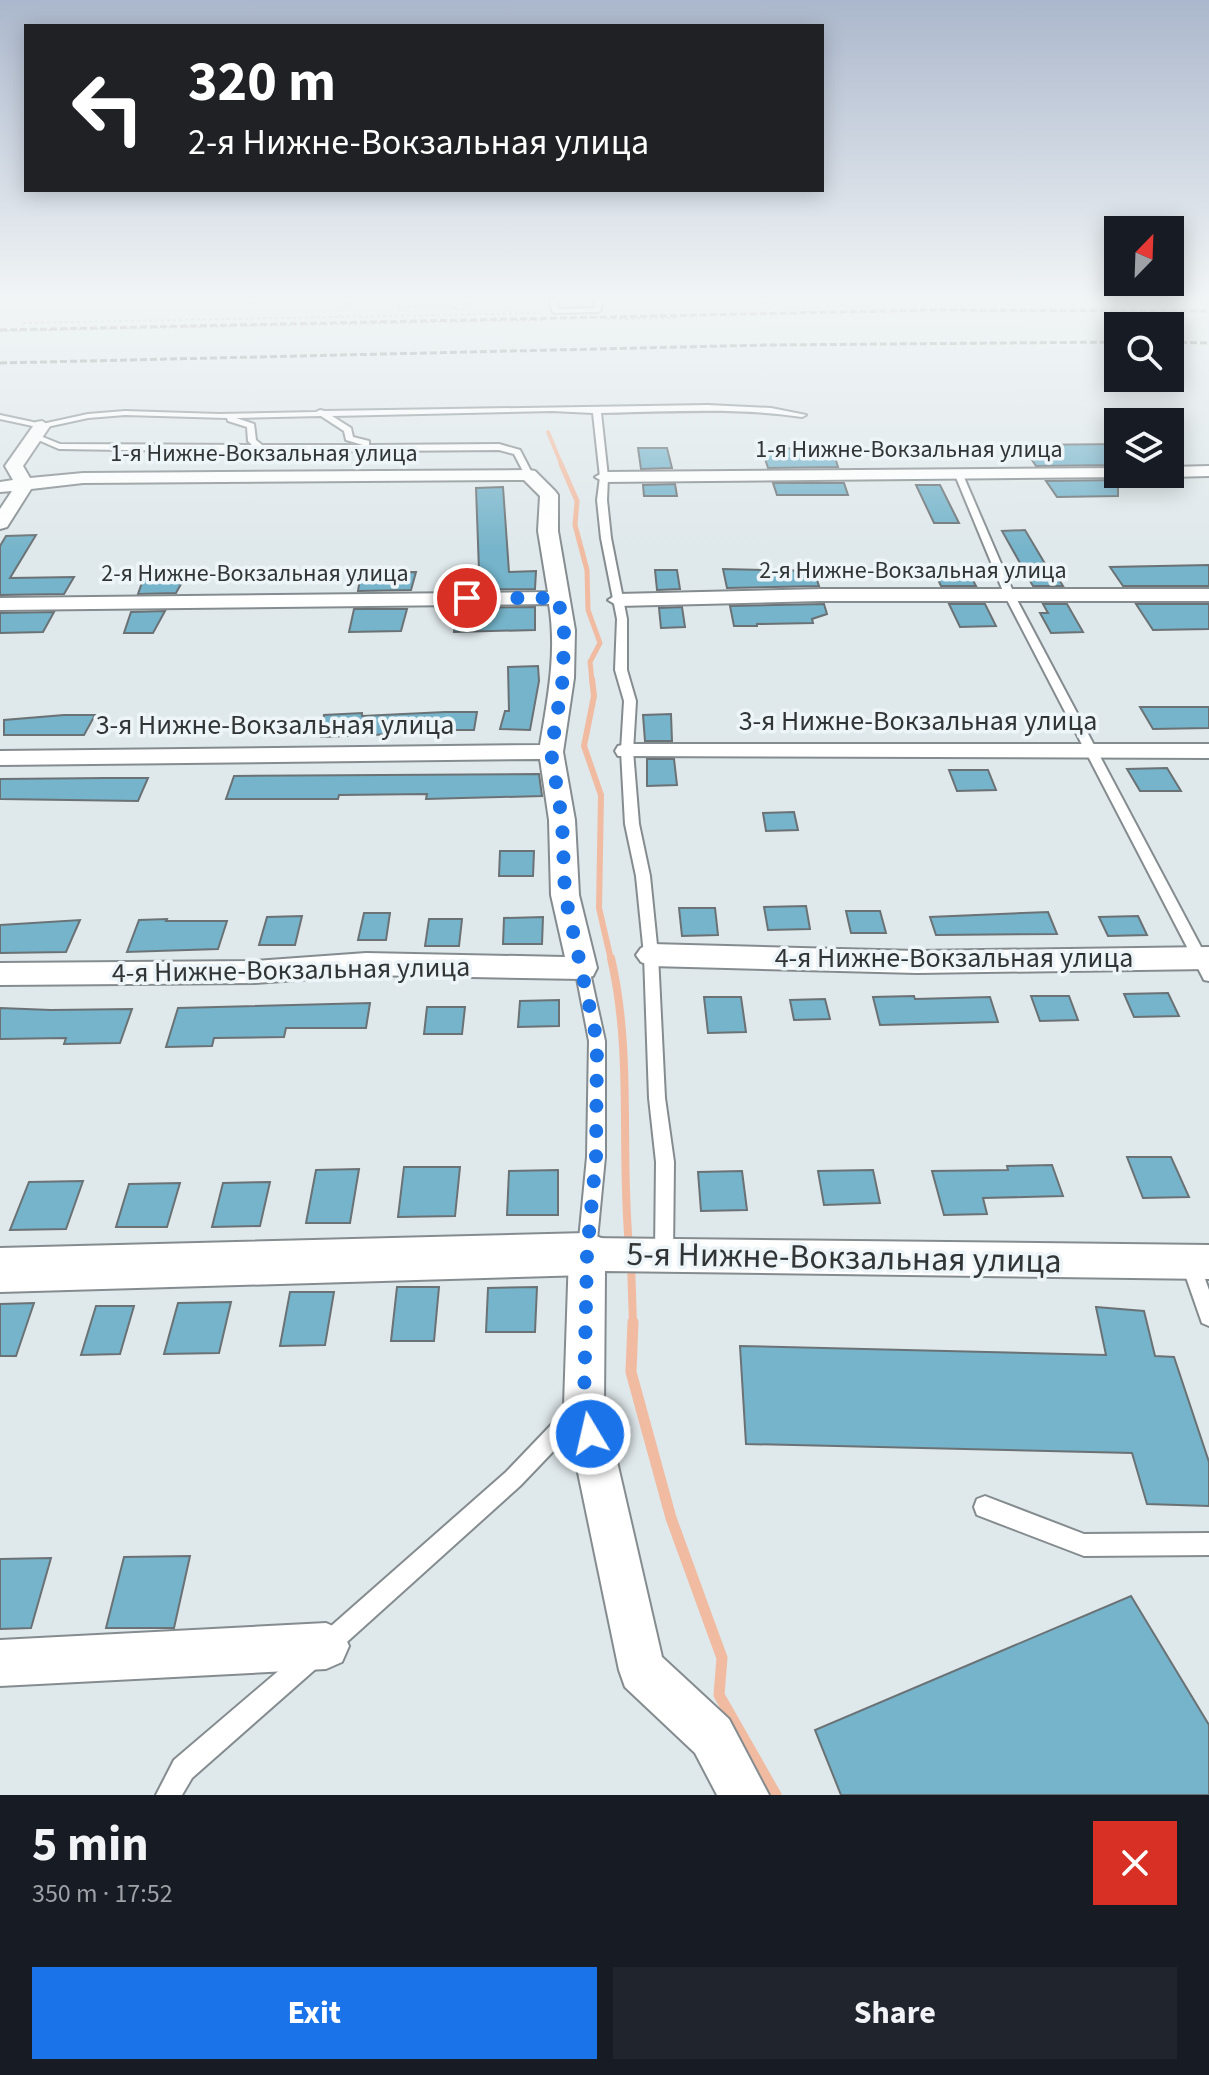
<!DOCTYPE html>
<meta charset="utf-8">
<style>
:root{--surface:#171b24;--page:#20242c;--text:#f1f3f6;--muted:#9ea1a6;--accent:#1a73e8}
body{margin:0;font-family:"Source Sans 3",sans-serif;background:var(--page);color:var(--text);height:100vh;display:flex;flex-direction:column;font-size:30px;white-space:nowrap}
*{box-sizing:border-box;margin:0}
p{font-size:26px;color:var(--muted)}
.icon{flex:none;width:44px;height:44px;fill:none;stroke:currentColor;stroke-width:2;stroke-linecap:round;stroke-linejoin:round}
.map{position:relative;height:1795px;overflow:hidden}
.panel{display:flex;flex-direction:column;background:var(--surface);flex:1}
.panel>*{flex:none}
.guide{position:absolute;left:24px;top:24px;width:800px;height:168px;border-radius:0px;box-shadow:0 4px 20px #0003;background:#202124;color:#fff;overflow:hidden}
.needle{width:52px;rotate:23deg}
.buttons{position:absolute;left:1104px;top:216px;display:grid;gap:16px}
.buttons a{display:grid;place-items:center;width:80px;height:80px;border-radius:0px;background:var(--surface);box-shadow:0 4px 20px #0003;font-size:40px}
.pin{position:absolute;display:grid;place-items:center;width:68px;height:68px;color:#fff;margin:-34px;border:4px solid #fff;border-radius:50%;box-shadow:0 2px 8px #0007}
.me{position:absolute;width:88px;margin:-44px;rotate:351deg;stroke-linejoin:round;filter:drop-shadow(0 0 6px #0008)}
.turn{display:flex;align-items:center;gap:28px;height:168px;padding:0 32px;font-size:36px}
.turn .icon{width:104px;height:104px;stroke-width:2.5}
.turn b{display:block;font-size:56px;line-height:68px}
.round{display:grid;place-items:center;flex:none;width:84px;height:84px;border-radius:0px;background:var(--page)}
.overview{display:flex;align-items:center;justify-content:space-between;height:136px;padding:0 32px}
h1{font-size:48px;font-weight:700;line-height:60px}
.primary-button{display:flex;gap:16px;margin-top:auto;padding:16px 32px}
.primary-button a{flex:1;height:92px;border-radius:0px;background:var(--accent);color:#fff;font-size:32px;font-weight:700;line-height:92px;text-align:center}
.primary-button a+a{background:var(--page);color:var(--text)}
.map>svg:first-child{display:block}
.lines{fill:none;stroke-linecap:round;stroke-linejoin:round}
.stream-far4{stroke:#f1bba1;stroke-width:4}
.stream-far3{stroke:#f1bba1;stroke-width:5}
.stream-far2{stroke:#f1bba1;stroke-width:6}
.stream-far1{stroke:#f1bba1;stroke-width:8}
.stream{stroke:#f1bba1;stroke-width:11}
.building{fill:#75b4ca;stroke:#6b7275;stroke-width:2}
.service-casing{stroke:#858c8f;stroke-width:4}
.minor-casing{stroke:#858c8f;stroke-width:4}
.tertiary-casing{stroke:#858c8f;stroke-width:4}
.path{stroke:#abb2b4;stroke-width:2;stroke-dasharray:3 3;stroke-linecap:butt}
.service{fill:#fff;fill-rule:evenodd}
.minor{fill:#fff;fill-rule:evenodd}
.tertiary{fill:#fff;fill-rule:evenodd}
.rail{stroke:#808587;stroke-width:3;stroke-dasharray:7 3;stroke-linecap:butt}
.route{stroke:#1a73e8;stroke-width:14;stroke-dasharray:0 25.2}
.labels{text-anchor:middle;dominant-baseline:central;stroke-width:7;stroke-linejoin:round;paint-order:stroke}
.far-street-label{font-size:24px;fill:#323536;stroke:#edf5f8}
.street-label{font-size:28px;fill:#323536;stroke:#edf5f8}
.near-street-label{font-size:34px;fill:#323536;stroke:#edf5f8}
</style>
<div class="map">
<svg width="1209" height="1795" viewBox="0 0 1209 1795">
<rect width="100%" height="100%" fill="#dfe8eb"/>
<g class="lines">
<path class="stream-far4" d="M548 432 562 466"/>
<path class="stream-far3" d="M561 464 577 501 575 525 587 570 588 610 600 643 590 662 592 681"/>
<path class="stream-far2" d="M592 679 594 696 584 746 601 795 599 908 611 960"/>
<g class="stream-far1">
<path d="M611 958C633 1053 620 1150 629 1246"/>
<path d="M631 1262 633 1324"/>
</g>
<path class="stream" d="M633 1322 631 1372 671 1518 722 1658 719 1695 776 1795"/>
</g>
<g class="building">
<path d="M1118 444V465L1036 466 1022 445Z"/>
<path d="M638 448H667L672 468 641 469Z"/>
<path d="M805 448H832L838 467 768 468 762 449Z"/>
<path d="M1118 480V496L1057 497 1046 481Z"/>
<path d="M773 483H844L848 495H777Z"/>
<path d="M675 484 677 496H644L643 485Z"/>
<path d="M916 485H940L959 523H934Z"/>
<path d="M503 487 509 572 536 571 535 589 460 590 462 571H479L476 488Z"/>
<path d="M1025 530 1047 567H1051L1063 586H1033L1002 531Z"/>
<path d="M36 535 10 578 74 577 64 594 0 595V546L6 536Z"/>
<path d="M1209 565V586H1123L1110 567Z"/>
<path d="M723 569 814 571 819 586 727 588Z"/>
<path d="M655 570H677L680 589 657 590Z"/>
<path d="M416 572 411 590 358 591 361 573Z"/>
<path d="M935 573H969L976 586H941Z"/>
<path d="M186 575 176 593 138 594 144 577Z"/>
<path d="M824 604 827 614 812 619 813 623 757 624V626H734L730 606Z"/>
<path d="M949 604H985L996 626 960 627Z"/>
<path d="M1043 604H1067L1083 632 1051 633 1040 613H1048Z"/>
<path d="M1136 604H1209V629L1153 630Z"/>
<path d="M535 607V630L454 632 457 608Z"/>
<path d="M682 607 685 627 661 628 659 608Z"/>
<path d="M354 609H407L401 631 349 632Z"/>
<path d="M165 611 153 633H124L131 612Z"/>
<path d="M54 612 43 632 0 633V613Z"/>
<path d="M538 666 539 681 530 730 500 729 505 711H509L508 667Z"/>
<path d="M1140 707H1209V728L1153 729Z"/>
<path d="M445 712H477L474 730H419V733L321 737 324 715 362 713V716Z"/>
<path d="M671 714 672 741H645L643 715Z"/>
<path d="M64 715H95L84 735H4V720Z"/>
<path d="M647 759H674L677 785 647 786Z"/>
<path d="M1167 768 1181 791H1140L1127 769Z"/>
<path d="M949 770H988L996 790 957 791Z"/>
<path d="M539 774 542 796 426 799 427 794 339 795 338 799H226L234 776Z"/>
<path d="M107 778H148L138 801 0 799V779Z"/>
<path d="M794 812 798 830 766 831 763 813Z"/>
<path d="M500 851H534L533 876H499Z"/>
<path d="M806 906 810 929 768 930 764 907Z"/>
<path d="M679 908H715L718 935 682 936Z"/>
<path d="M846 911H880L886 933H851Z"/>
<path d="M1048 912 1057 934 936 935 930 917Z"/>
<path d="M364 913H390L386 940H358Z"/>
<path d="M302 916 295 945H259L267 917Z"/>
<path d="M1138 916 1147 935 1108 936 1099 917Z"/>
<path d="M543 917 542 944H503L504 918Z"/>
<path d="M167 919 166 921H227L218 949 127 952 139 920Z"/>
<path d="M429 919H462L459 946H425Z"/>
<path d="M80 920 66 952 0 953V925Z"/>
<path d="M1168 993 1179 1016 1134 1017 1124 994Z"/>
<path d="M914 996 915 999 990 997 998 1022 880 1025 873 997Z"/>
<path d="M1031 996H1069L1078 1020 1040 1021Z"/>
<path d="M704 997H741L746 1032 708 1033Z"/>
<path d="M825 999 830 1019 794 1020 790 1000Z"/>
<path d="M559 1000V1026L518 1027 520 1001Z"/>
<path d="M370 1003 366 1028H286L284 1037 214 1038 212 1046 166 1047 178 1008Z"/>
<path d="M427 1007H465L462 1034H424Z"/>
<path d="M0 1008 51 1010 132 1009 120 1043 64 1044 66 1038 0 1039Z"/>
<path d="M1127 1157H1171L1189 1197 1143 1198Z"/>
<path d="M1052 1165 1063 1196 983 1198 987 1214 944 1215 932 1171 1008 1170 1007 1166Z"/>
<path d="M404 1167H460L455 1216 398 1217Z"/>
<path d="M359 1169 350 1223H306L316 1170Z"/>
<path d="M558 1170V1215H507L509 1171Z"/>
<path d="M873 1170 880 1203 824 1205 818 1171Z"/>
<path d="M742 1171 747 1210 701 1211 698 1172Z"/>
<path d="M83 1181 66 1229 10 1230 29 1182Z"/>
<path d="M270 1182 260 1226 212 1227 223 1183Z"/>
<path d="M180 1183 167 1227H116L129 1184Z"/>
<path d="M397 1287H439L434 1341H391Z"/>
<path d="M537 1287 535 1332H486L488 1288Z"/>
<path d="M290 1292H334L325 1345 280 1346Z"/>
<path d="M231 1302 219 1353 164 1354 178 1303Z"/>
<path d="M34 1303 16 1356H0V1304Z"/>
<path d="M96 1306H134L120 1354 81 1355Z"/>
<path d="M1096 1307 1144 1311 1155 1356 1174 1357 1209 1462V1506L1147 1504 1132 1453 746 1444 740 1346 1106 1355Z"/>
<path d="M190 1556 174 1628H106L124 1557Z"/>
<path d="M51 1558 31 1628 0 1629V1559Z"/>
<path d="M1131 1596 1209 1725V1795H841L815 1730Z"/>
</g>
<g class="lines">
<g class="service-casing">
<g id="service">
<path d="M550 300H556L558 309 595 308V300H601V310L598 312 555 313 552 311Z"/>
<path d="M708 405 771 408 806 415 802 417C735 407 669 412 601 413L608 477 607 500 611 538 627 619V670L636 701 633 751 639 824 650 876 658 955 665 1098 674 1162 673 1254 670 1260 664 1262 658 1260 655 1254 656 1162 649 1098 644 955 636 876 625 824 621 751 624 701 615 670 617 619 601 538 597 500 600 477 593 413 552 411 332 416 351 428 353 437 369 441V445L499 444 520 450 533 475 529 478 525 475 514 454 499 450 261 452 59 449 29 436 33 433 60 444 252 445 248 441 247 427 228 421 227 418 125 415 88 418 42 428 0 419V415L42 424 88 414 125 411 219 414 316 412 320 410 325 411ZM321 416 344 431 346 440 363 445H262L256 440 254 424 236 418Z"/>
<path d="M959 472 963 475 1015 596 1209 962V981L1204 980 1202 976 1005 596 955 475Z"/>
<path d="M582 963 587 964 589 968 605 1041V1157L596 1250 593 1256 587 1258 581 1256 578 1250 587 1157 589 1041 575 968 577 964Z"/>
<path d="M1190 1255 1197 1257 1209 1290V1326L1202 1323 1181 1263 1183 1257Z"/>
<path d="M581 1398 588 1401 591 1408 588 1415 520 1486 338 1650 330 1654 322 1650 318 1642 322 1634 506 1472 574 1401Z"/>
<path d="M985 1496 1084 1534 1209 1533V1555L1084 1556 977 1515 974 1507 977 1499Z"/>
<path d="M311 1646 319 1650 323 1658 319 1666 192 1778 182 1795H156L174 1760 303 1650Z"/>
</g>
</g>
<g class="minor-casing">
<g id="minor">
<path d="M42 421 50 426 23 466 30 478 83 473 529 470 535 471 555 491 558 495V531L575 630 574 678 563 752 575 820 579 895 597 968 593 976 582 979 366 975 255 983 0 985V963L255 961 366 953 565 957 551 895 549 820 540 759 0 765V751L540 745C548 697 557 652 549 604L0 610V598L548 592 538 531 540 496 524 480 83 483 31 489 7 527 0 529V509L12 491 0 492V482L13 480 5 466 36 422Z"/>
<path d="M1209 466V476L1170 477 1163 474H1170V467Z"/>
<path d="M1118 468V474H1126L1124 477 604 482 595 477 604 472Z"/>
<path d="M821 589H1209V601H821L618 606 608 600 618 594Z"/>
<path d="M627 744H1209V758L618 756 615 751 618 746Z"/>
<path d="M651 944 917 951 1209 947V969L917 973 651 966 641 962 636 955 641 948Z"/>
<path d="M587 1238 1209 1245V1279L605 1271 604 1405 662 1657 729 1719 769 1795H717L695 1753 625 1687 619 1670 564 1405 569 1254 574 1242Z"/>
<path d="M326 1623 342 1630 349 1646 342 1662 326 1669 0 1686V1640Z"/>
</g>
</g>
<g class="tertiary-casing">
<path id="tertiary" d="M587 1233 604 1239 611 1254 604 1269 587 1275 0 1292V1248Z"/>
</g>
<g class="path">
<path d="M398 305 397 310H404L405 307 455 306 454 310H463L464 303"/>
<path d="M339 317 345 300"/>
<path d="M607 319 676 318"/>
<path d="M23 323 540 313"/>
<path d="M0 331 546 320"/>
</g>
<use href="#service" class="service"/>
<use href="#minor" class="minor"/>
<use href="#tertiary" class="tertiary"/>
<g class="rail">
<path d="M0 330 932 310 1209 311"/>
<path d="M1170 342 1209 343"/>
<path d="M0 363 767 345 1118 342"/>
</g>
</g>
<linearGradient id="sky" x2="0" y2="1"><stop stop-color="#abb7cc"/><stop offset="0.54" stop-color="#f1f5f6"/><stop offset="1" stop-color="#f1f5f6" stop-opacity="0"/></linearGradient>
<rect width="1209" height="551" fill="url(#sky)"/>
<g class="lines">
<path class="route" d="M467 598H558L564 630 563 678 551 752 562 820 565 895 597 1041 596 1157 587 1254 584 1405 590 1434"/>
</g>
<g class="labels">
<g class="far-street-label">
<text x="909" y="449">1-я Нижне-Вокзальная улица</text>
<text x="264" y="453">1-я Нижне-Вокзальная улица</text>
<text x="913" y="570">2-я Нижне-Вокзальная улица</text>
<text x="255" y="573">2-я Нижне-Вокзальная улица</text>
</g>
<g class="street-label">
<text x="918" y="721">3-я Нижне-Вокзальная улица</text>
<text x="275" y="725">3-я Нижне-Вокзальная улица</text>
<text x="954" y="958">4-я Нижне-Вокзальная улица</text>
<text transform="translate(291 970) rotate(-1)">4-я Нижне-Вокзальная улица</text>
</g>
<g class="near-street-label">
<text transform="translate(844 1258) rotate(1)">5-я Нижне-Вокзальная улица</text>
</g>
</g>
</svg>
<div class="buttons">
<a><svg class="needle" viewBox="-14 -14 28 28"><path d="M0-13l5 13h-10z" fill="#e53935"/><path d="M0 13l5-13h-10z" fill="#9ea1a6"/></svg></a>
<a><svg class="icon" aria-label="search" viewBox="0 0 24 24"><circle cx="10" cy="10" r="6"/><path d="M15 15l6 6"/></svg></a>
<a><svg class="icon" aria-label="layers" viewBox="0 0 24 24"><path d="M12 4l9 5-9 5-9-5zM3 14l9 5 9-5"/></svg></a>
</div>
<div class="pin" style="left:467px;top:598px;background:#d93025"><svg class="icon" aria-label="arrive" viewBox="0 0 24 24"><path d="M6 21V4h12l-3 4 3 4H6"/></svg></div>
<svg class="me" style="left:590px;top:1434px" viewBox="-20 -20 40 40"><circle r="17" fill="#1a73e8" stroke="#fff" stroke-width="3"/><path d="M0-11L8 9 0 5-8 9z" fill="#fff"/></svg>
<div class="guide">
<div class="turn"><svg class="icon" aria-label="left" viewBox="0 0 24 24"><path d="M17 20v-9H6M10 6l-5 5 5 5"/></svg><div><b>320 m</b>2-я Нижне-Вокзальная улица</div></div>
</div>
</div>
<section class="panel">
<div class="overview"><div><h1>5 min</h1><p>350 m · 17:52</p></div><a class="round" style="background:#d93025;color:#fff"><svg class="icon" aria-label="close" viewBox="0 0 24 24"><path d="M6 6l12 12M18 6L6 18"/></svg></a></div>
<div class="primary-button"><a>Exit</a><a>Share</a></div>
</section>
